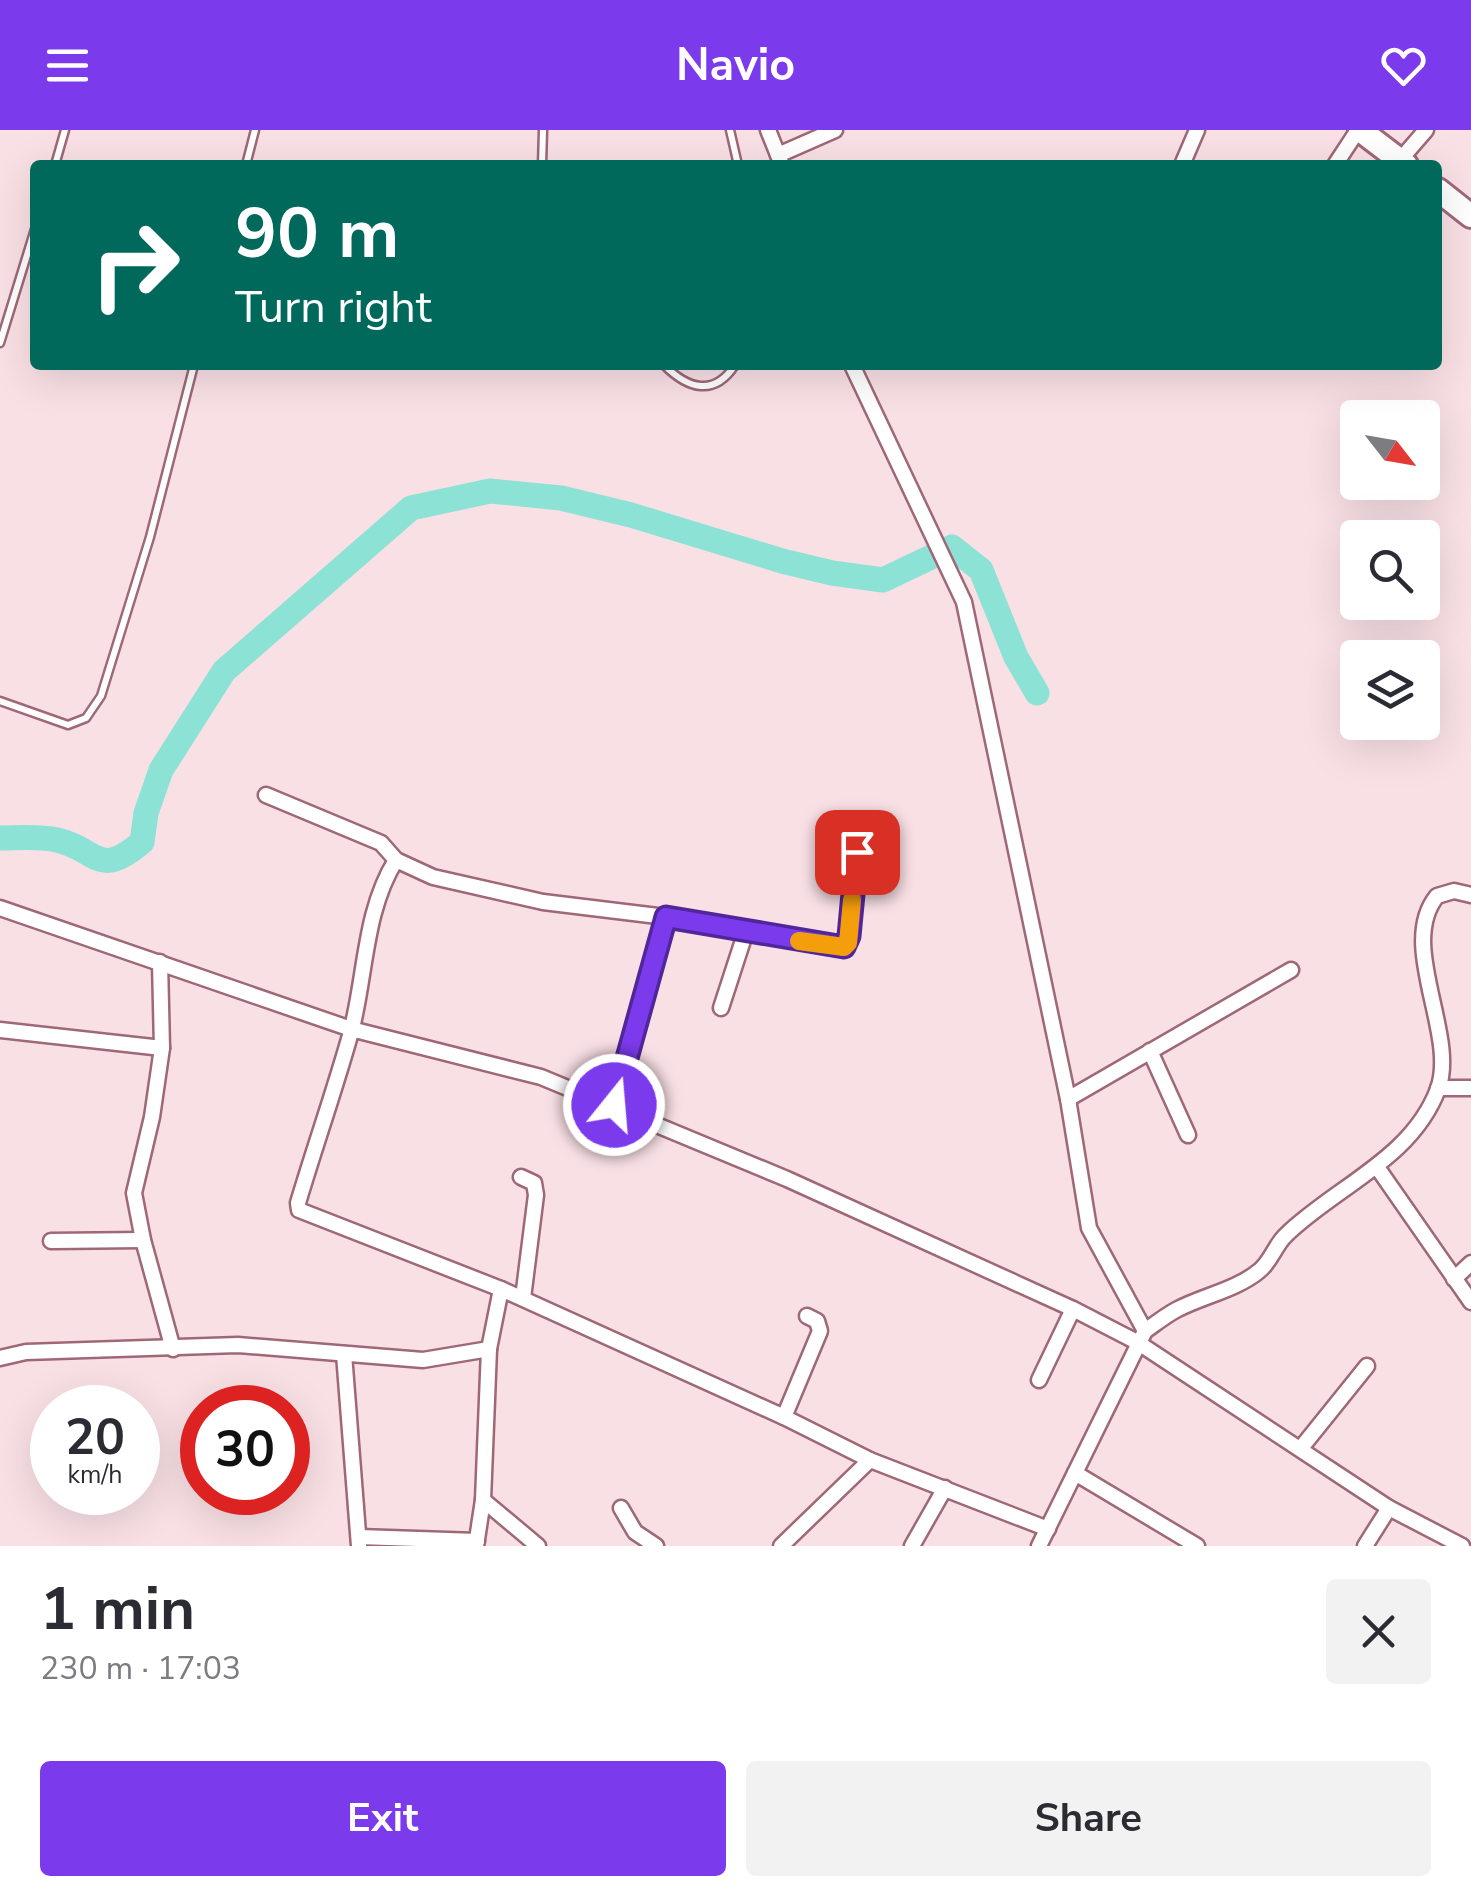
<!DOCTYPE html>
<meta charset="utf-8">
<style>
:root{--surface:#fff;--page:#f2f2f3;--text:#2b2b33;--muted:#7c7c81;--accent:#7c3aed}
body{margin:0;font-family:"Nunito Sans",sans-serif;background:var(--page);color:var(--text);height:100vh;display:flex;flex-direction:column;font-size:38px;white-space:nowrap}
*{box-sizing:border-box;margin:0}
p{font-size:32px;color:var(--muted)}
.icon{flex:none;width:55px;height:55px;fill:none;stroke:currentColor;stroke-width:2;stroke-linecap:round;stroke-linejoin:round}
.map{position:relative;height:1416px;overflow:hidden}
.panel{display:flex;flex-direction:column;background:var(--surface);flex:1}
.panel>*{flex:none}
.banner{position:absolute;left:30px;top:30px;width:1412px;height:210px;border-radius:10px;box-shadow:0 10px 40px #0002;background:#00695c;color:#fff;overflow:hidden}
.needle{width:65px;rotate:121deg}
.buttons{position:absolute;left:1340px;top:270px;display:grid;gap:20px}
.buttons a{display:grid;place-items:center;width:100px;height:100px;border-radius:10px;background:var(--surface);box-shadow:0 10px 40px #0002;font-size:50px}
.speed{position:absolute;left:30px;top:1255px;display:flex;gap:20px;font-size:50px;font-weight:700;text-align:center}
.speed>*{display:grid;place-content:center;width:130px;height:130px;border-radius:50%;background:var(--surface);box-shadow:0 10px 40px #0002;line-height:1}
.speed small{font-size:25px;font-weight:400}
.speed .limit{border:15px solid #d22;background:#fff;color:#111}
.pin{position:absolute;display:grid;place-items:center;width:85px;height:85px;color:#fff;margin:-42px;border-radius:20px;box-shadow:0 5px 15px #0006}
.me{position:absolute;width:110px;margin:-55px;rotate:17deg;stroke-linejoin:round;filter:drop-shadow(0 0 8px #0008)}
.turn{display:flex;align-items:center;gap:35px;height:210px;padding:0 40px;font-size:45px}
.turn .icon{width:130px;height:130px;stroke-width:2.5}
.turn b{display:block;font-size:70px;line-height:85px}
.round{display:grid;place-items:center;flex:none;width:105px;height:105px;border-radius:10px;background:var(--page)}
.summary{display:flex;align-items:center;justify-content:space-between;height:170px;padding:0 40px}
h1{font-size:60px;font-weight:700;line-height:75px}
.primary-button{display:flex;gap:20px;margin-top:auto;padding:20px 40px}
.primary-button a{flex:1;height:115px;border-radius:10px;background:var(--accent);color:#fff;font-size:40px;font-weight:700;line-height:115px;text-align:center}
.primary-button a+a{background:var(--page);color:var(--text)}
header{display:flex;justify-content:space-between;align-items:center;height:130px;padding:0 40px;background:var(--accent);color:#fff;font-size:45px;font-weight:700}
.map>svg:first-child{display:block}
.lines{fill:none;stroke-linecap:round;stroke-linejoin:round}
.river{stroke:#8ce2d4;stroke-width:25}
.service-casing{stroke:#9e6877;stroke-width:11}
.minor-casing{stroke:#9e6877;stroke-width:19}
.trunk-casing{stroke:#9e6877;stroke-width:28}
.service{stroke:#fff;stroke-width:6}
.minor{stroke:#fff;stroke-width:14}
.trunk{stroke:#fff;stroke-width:22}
.route-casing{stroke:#51269a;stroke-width:25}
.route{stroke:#7c3aed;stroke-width:18}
.slow{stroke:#f59e0b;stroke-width:18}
</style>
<header><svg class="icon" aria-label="menu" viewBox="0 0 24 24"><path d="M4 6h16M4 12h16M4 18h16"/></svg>Navio<svg class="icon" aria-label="heart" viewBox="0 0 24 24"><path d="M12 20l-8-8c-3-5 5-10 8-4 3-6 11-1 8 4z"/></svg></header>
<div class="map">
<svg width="1471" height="1416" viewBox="0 0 1471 1416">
<rect width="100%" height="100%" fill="#f9e0e5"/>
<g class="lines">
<path class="river" d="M0 708C18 708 39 706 57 710 98 719 97 750 142 712L146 683 161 640 224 541 411 378 490 361 561 368 631 385 782 431 832 443 883 450 952 417 981 440 1016 527 1037 563"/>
<g class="service-casing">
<g id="service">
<path d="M730 0 738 35"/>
<path d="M55 35 65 0"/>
<path d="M246 35 255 0"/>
<path d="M542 35 543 0"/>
<path d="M0 213 35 99"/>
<path d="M664 235C688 259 714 267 735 235"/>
<path d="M0 571 68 595 86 588 101 566 150 407 194 235"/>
</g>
</g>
<g class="minor-casing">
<g id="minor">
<path d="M768 0 782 35"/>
<path d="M778 25 835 0"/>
<path d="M1400 30 1426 0"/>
<path d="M1182 35 1197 0"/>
<path d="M1335 35 1358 0"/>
<path d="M852 235 964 472 1068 969 1089 1098 1145 1201"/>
<path d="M266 665 381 713 396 730 433 747 543 772 666 787"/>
<path d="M396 730C364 781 366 845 351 902 335 959 315 1016 298 1073L299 1080 501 1159 784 1287 870 1330 1048 1399"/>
<path d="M0 778 351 899 541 947 787 1049 1073 1179 1137 1212 1389 1378 1462 1416"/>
<path d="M160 832 162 918 152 987 134 1063 143 1110 173 1219"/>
<path d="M721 878 746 801"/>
<path d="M0 900 162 918"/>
<path d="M1150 921 1188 1005"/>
<path d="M1438 958H1471"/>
<path d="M1068 969 1291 840"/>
<path d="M614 975 666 787 844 817 849 807 857 722"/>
<path d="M1377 1037 1471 1172"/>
<path d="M521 1047 534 1053 536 1065 523 1168"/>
<path d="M51 1111 143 1110"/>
<path d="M1454 1149 1471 1133"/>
<path d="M344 1224 359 1416"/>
<path d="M0 1228 26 1222 238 1215 423 1230 489 1219"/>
<path d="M1039 1250 1073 1179"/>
<path d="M784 1287 820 1201 817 1191 807 1186"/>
<path d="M1301 1318 1367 1236"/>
<path d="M1075 1343 1197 1416"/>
<path d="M483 1370 538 1416"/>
<path d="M621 1378 635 1402 656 1416"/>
<path d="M359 1407 477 1411"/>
<path d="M476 1416 483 1370 489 1219 501 1159"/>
<path d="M781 1416 870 1330"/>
<path d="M912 1416 945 1358"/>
<path d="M1039 1416 1145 1201C1155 1194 1165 1186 1176 1180 1202 1166 1236 1160 1259 1141 1271 1132 1275 1115 1286 1105 1335 1057 1412 1029 1438 959 1458 904 1397 815 1437 766L1454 761 1471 765"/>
<path d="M1365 1416 1389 1378"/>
</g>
</g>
<g class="trunk-casing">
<g id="trunk">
<path d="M1360 0 1406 35"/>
<path d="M1438 60 1471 86"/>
</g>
</g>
<use href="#service" class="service"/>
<use href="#minor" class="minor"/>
<use href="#trunk" class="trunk"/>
</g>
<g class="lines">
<g class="route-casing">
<path id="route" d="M614 975 666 787 844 817 849 806 857 722"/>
</g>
<use href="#route" class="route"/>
<path class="slow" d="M799 811 844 817 848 813 852 770"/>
</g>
</svg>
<div class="buttons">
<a><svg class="needle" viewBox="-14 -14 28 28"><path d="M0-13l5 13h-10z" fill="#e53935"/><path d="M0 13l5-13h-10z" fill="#7c7c81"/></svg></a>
<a><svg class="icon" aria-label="search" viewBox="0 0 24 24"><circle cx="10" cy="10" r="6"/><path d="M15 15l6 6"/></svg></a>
<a><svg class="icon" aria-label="layers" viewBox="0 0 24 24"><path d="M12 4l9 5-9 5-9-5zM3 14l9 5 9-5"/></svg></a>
</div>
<div class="speed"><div>20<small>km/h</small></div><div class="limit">30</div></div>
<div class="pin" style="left:857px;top:722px;background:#d93025"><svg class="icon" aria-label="arrive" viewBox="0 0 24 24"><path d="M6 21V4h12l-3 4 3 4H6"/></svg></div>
<svg class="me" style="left:614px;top:975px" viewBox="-20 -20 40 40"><circle r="17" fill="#7c3aed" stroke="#fff" stroke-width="3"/><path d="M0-11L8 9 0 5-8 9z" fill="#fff"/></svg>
<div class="banner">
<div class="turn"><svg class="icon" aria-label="right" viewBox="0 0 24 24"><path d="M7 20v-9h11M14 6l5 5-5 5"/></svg><div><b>90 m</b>Turn right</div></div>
</div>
</div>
<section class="panel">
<div class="summary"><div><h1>1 min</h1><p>230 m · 17:03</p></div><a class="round"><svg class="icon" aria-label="close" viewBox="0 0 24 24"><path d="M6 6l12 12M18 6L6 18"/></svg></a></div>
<div class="primary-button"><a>Exit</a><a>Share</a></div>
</section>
